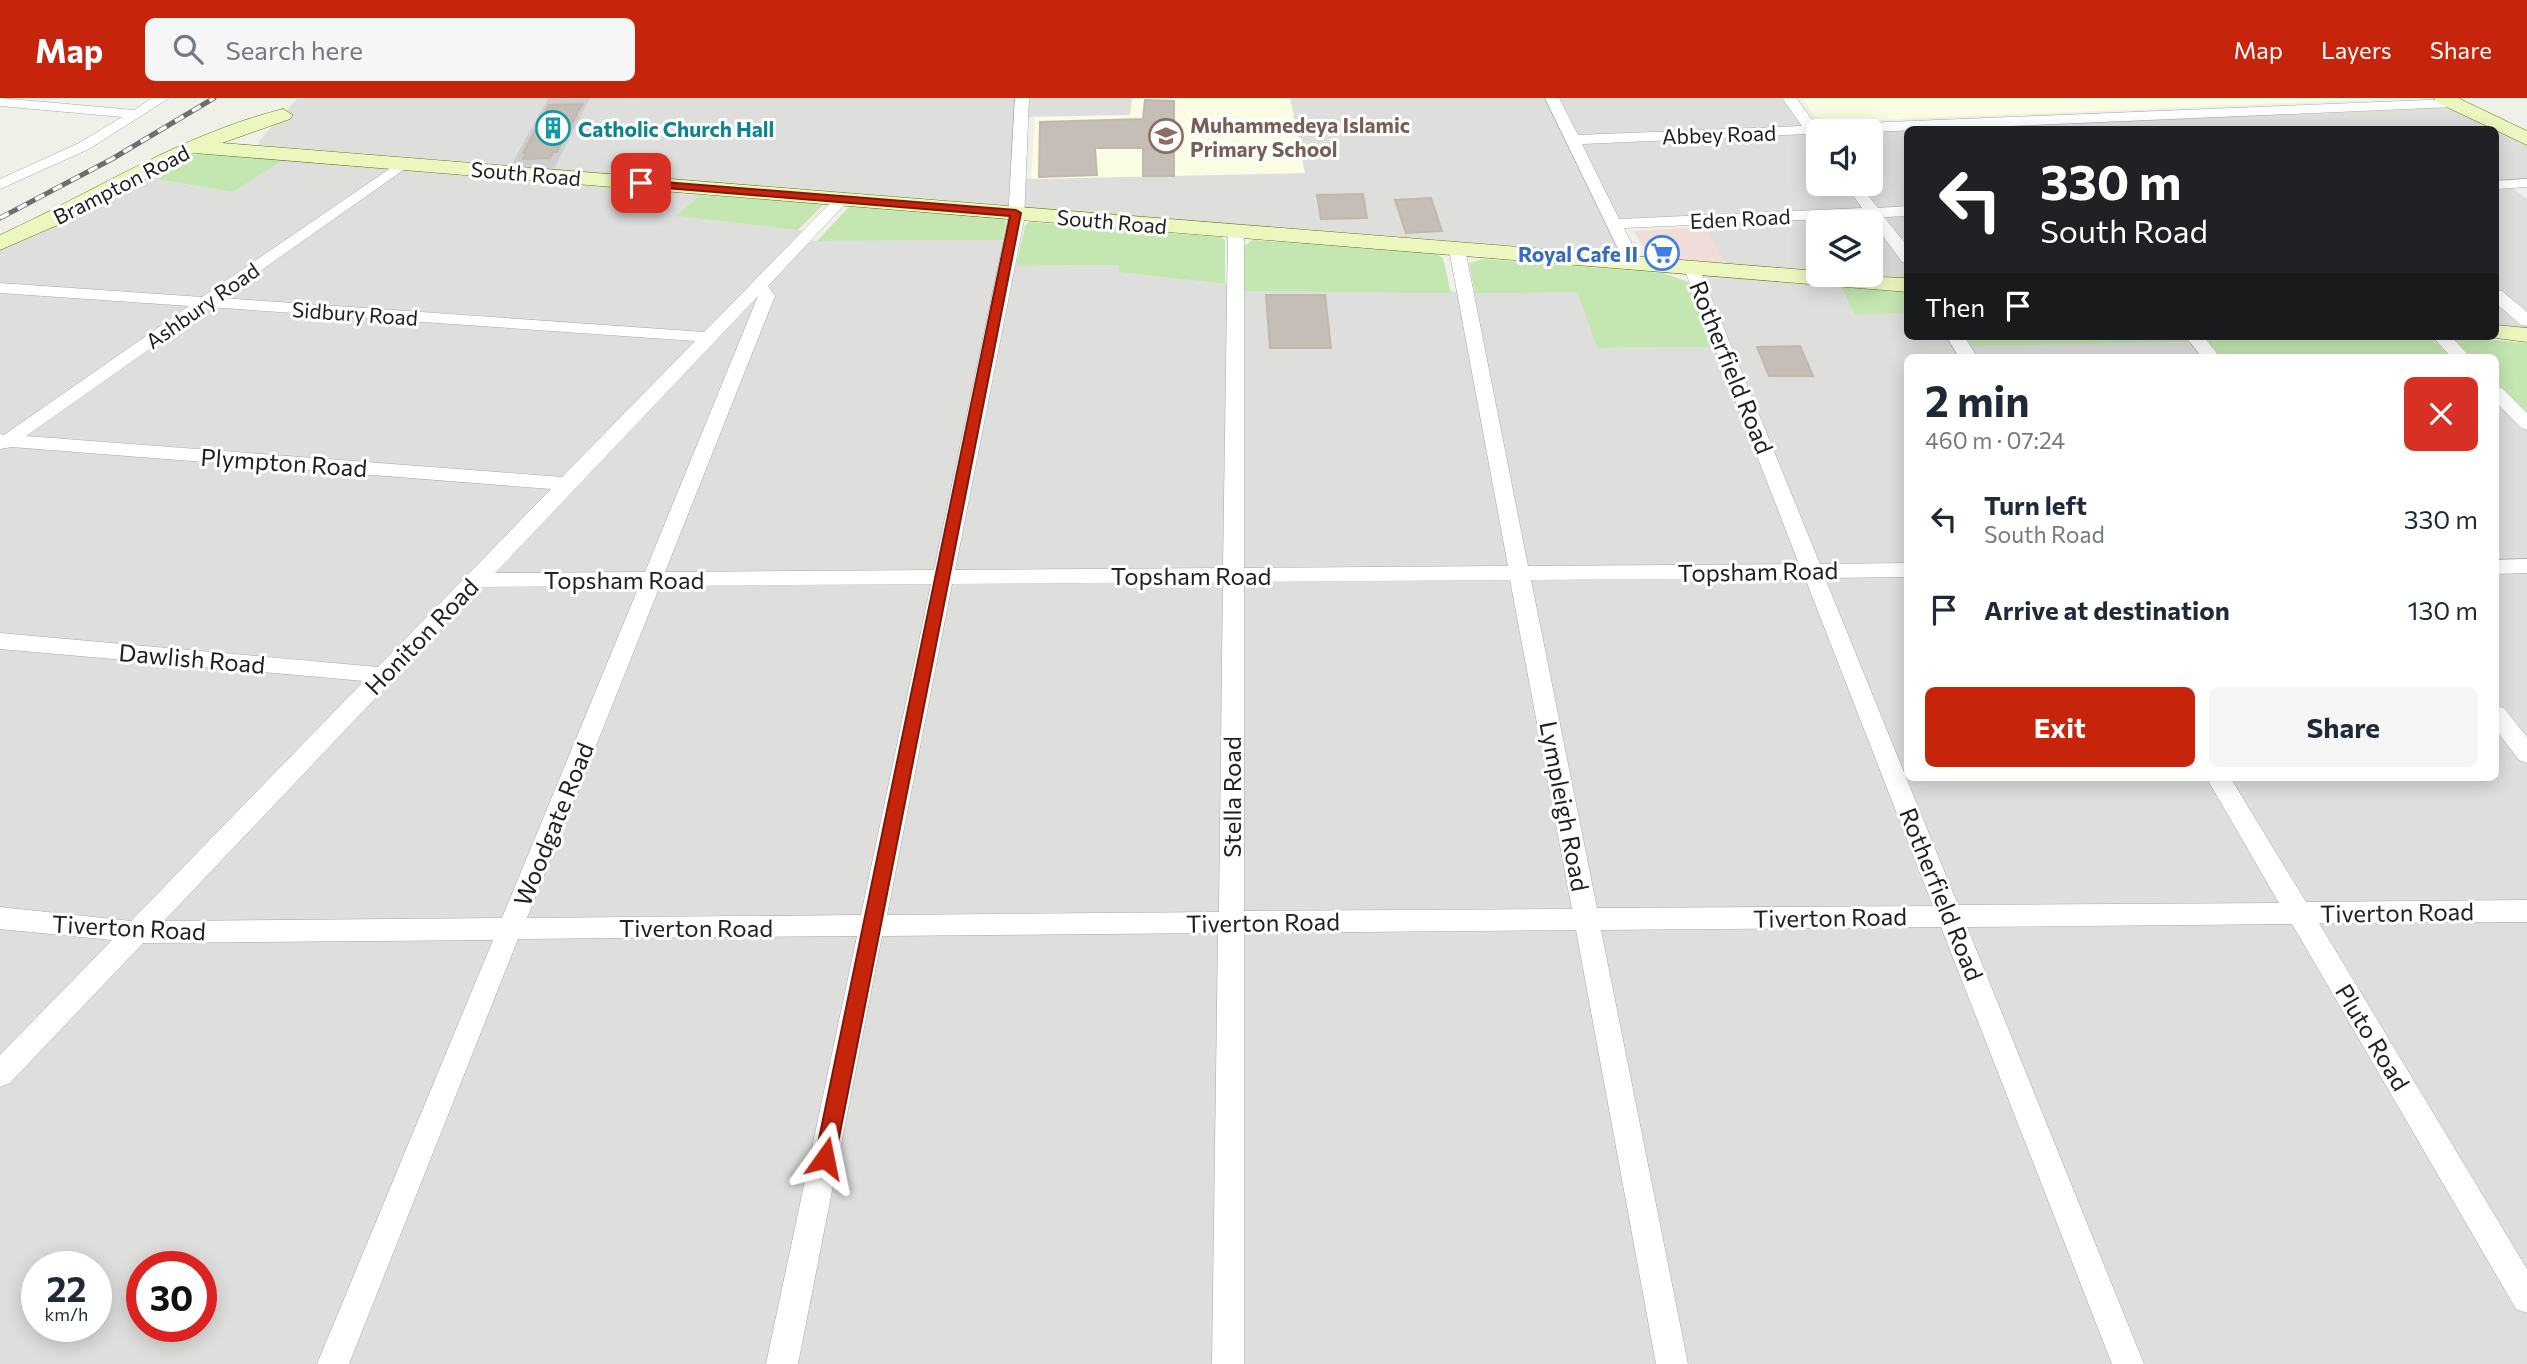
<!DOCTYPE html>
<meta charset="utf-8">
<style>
:root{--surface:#fff;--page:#f6f6f7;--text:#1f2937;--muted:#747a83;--accent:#c6240b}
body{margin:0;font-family:Commissioner,sans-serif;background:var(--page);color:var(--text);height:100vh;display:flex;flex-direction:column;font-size:26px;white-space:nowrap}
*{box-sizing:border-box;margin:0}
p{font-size:23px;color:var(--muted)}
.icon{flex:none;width:38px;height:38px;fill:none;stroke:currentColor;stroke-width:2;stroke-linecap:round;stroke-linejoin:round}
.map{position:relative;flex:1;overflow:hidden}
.drawer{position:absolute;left:1904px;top:256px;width:595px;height:427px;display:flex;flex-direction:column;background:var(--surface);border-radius:10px;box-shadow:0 4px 18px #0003}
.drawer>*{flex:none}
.banner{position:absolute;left:1904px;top:28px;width:595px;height:214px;border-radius:10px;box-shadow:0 4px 18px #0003;background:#202124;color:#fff;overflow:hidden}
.controls{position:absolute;left:1806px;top:21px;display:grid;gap:14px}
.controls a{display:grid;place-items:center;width:77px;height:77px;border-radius:10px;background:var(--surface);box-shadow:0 4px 18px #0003;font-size:35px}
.speed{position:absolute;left:21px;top:1153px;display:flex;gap:14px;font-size:35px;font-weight:700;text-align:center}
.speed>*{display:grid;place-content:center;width:91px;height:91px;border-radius:50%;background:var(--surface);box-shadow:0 4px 18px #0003;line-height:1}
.speed small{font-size:18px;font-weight:400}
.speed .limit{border:10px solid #d22;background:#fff;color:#111}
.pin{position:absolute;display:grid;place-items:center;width:60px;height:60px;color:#fff;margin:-30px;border-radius:14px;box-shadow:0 4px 10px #0006}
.me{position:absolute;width:77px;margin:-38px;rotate:12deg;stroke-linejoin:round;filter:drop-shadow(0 0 5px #0008)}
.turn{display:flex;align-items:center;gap:24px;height:147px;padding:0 21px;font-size:32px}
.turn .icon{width:91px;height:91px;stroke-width:2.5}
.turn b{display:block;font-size:49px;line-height:60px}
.then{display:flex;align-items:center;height:66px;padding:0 21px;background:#0003;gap:14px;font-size:26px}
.round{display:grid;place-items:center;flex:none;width:74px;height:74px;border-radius:10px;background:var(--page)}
.overview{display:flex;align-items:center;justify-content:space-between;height:119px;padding:0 21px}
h1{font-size:42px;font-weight:700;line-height:52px}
.cta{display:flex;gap:14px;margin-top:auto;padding:14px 21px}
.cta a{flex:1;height:80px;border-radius:10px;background:var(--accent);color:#fff;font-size:28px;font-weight:700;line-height:80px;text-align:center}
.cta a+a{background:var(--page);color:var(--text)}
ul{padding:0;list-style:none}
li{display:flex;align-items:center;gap:21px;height:91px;padding:0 21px}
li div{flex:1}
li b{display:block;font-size:26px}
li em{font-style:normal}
header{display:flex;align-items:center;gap:42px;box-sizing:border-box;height:98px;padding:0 35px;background:var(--accent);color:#fff}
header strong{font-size:33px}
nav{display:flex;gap:38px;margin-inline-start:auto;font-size:24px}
.search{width:490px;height:63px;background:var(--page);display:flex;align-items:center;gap:18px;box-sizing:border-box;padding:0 24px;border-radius:10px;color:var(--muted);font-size:26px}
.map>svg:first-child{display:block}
.residential{fill:#dededd;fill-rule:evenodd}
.commercial{fill:#f0dcd8}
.education{fill:#fafde3}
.religious{fill:#cecece}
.grass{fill:#c4e7b1}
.building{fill:#c5beb7;stroke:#c1b8aa;stroke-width:2}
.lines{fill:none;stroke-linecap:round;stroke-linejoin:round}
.street-casing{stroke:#a7a7a7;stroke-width:1}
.secondary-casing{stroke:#5a740b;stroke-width:1}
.street{fill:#fff;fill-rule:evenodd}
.secondary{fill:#ecf7bf;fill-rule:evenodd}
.rail-casing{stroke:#6e6e6e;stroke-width:5}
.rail{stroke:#fff;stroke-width:3.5;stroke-dasharray:10;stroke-linecap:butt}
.route{fill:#c6240b;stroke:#811707;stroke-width:2}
.labels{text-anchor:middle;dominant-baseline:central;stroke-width:6;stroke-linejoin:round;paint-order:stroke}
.far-education-label{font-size:21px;font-weight:bold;fill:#785e54;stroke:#fff;text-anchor:start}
.far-culture-label{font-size:21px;font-weight:bold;fill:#0d838f;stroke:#fff;text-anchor:start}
.far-street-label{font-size:21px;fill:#202020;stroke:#fff}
.far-shop-label{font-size:21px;font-weight:bold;fill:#366cbe;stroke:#fff;text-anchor:end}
.street-label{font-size:24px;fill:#202020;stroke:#fff}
</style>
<header>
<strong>Map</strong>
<div class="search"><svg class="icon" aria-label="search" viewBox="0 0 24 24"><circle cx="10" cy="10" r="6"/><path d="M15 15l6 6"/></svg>Search here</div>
<nav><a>Map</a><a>Layers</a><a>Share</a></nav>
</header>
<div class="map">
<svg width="2527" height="1266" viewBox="0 0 2527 1266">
<rect width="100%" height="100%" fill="#f0efe8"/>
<path class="residential" d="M298 0H548L507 74 550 78 590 0H1132L1131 17 1021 19 1017 81 1304 75 1290 0H1788L1812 32 2452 5 2527 41V86L2509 87 2527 101V237L2496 235V32H1908L1907 140 1892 141 1907 163V187L1837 182 1855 217 1907 215 1908 238H1954L1960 248 2198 244 2210 259H1908V679H2496V297L2527 321V1266H0V144L133 78 233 94 258 50 259 43ZM1818 33H1871V86H1818ZM707 90 1632 165 1614 126 1699 122 1730 173 1691 170 1722 249 1597 250 1577 194 1235 193 1234 187 1119 174V167L1006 168 1010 142 802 143 810 133 677 118ZM1818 124H1871V177H1818ZM37 1169H96V1228H37ZM142 1169H201V1228H142Z"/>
<path class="commercial" d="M1704 129 1727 166 1683 163 1647 156 1634 133Z"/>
<g class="education">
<path d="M1132 0H1290L1305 75 1031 81 1035 19 1130 17Z"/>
<path d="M1802 0H2403L1834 24 1815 18Z"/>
</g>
<path class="religious" d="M548 0H590L554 71 511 67Z"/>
<g class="grass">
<path d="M205 55 284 61 233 94 143 79 179 60Z"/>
<path d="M700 97 819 106 823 107 798 132 676 118Z"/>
<path d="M849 109 1004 121 1006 124 1003 142 817 143Z"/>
<path d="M1029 124 1221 139 1225 142V186L1118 174 1119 167 1016 168 1025 128Z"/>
<path d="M1253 142 1436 156 1443 160 1451 195 1243 193 1244 148Z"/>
<path d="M1484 161 1663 175 1688 184 1713 249 1597 250 1577 194 1475 195 1469 165Z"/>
<path d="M1841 189 1905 194 1907 215 1855 217Z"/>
<path d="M1965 238H2184L2189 244 1971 248Z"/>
<path d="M2204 238H2429L2450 259H2220Z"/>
<path d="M2452 239 2527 245V317L2496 285V259H2471Z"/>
</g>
<g class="building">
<path d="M1145 2 1174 3V78H1143V50H1095L1097 77 1039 79 1040 24 1143 21Z"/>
<path d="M582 6 557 54H553L550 60 523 61 526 55H523L549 7Z"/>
<path d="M1363 96 1367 120 1321 121 1317 97Z"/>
<path d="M1431 100 1442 133 1406 135 1395 102Z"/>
<path d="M1266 197H1325L1331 250H1270Z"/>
<path d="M1800 248 1813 278H1769L1757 249Z"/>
</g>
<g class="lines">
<g class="street-casing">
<g id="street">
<path d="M0 0 134 12 152 0H169L89 51 0 91V81L79 45 122 19 0 8Z"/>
<path d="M1015 0H1029L1024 122 955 472 1223 470 1228 133 1236 128 1244 133V470L1508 468 1449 151 1457 146 1465 151 1528 468 1799 466 1684 170 1686 167H1698L1820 466 1908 465V479L1825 480 1958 807 2279 805 2206 679H2230L2306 804 2527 802V824L2319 825 2527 1171V1215L2516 1211 2292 826 1967 829 2144 1266H2112L1941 829 1601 832 1688 1266H1656L1576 832 1244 835V1266H1212L1218 835 882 838 798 1266H766L857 838 518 841 349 1266H317L493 842 143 845 10 985 0 989V957L112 842 0 831V809L131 823 364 583 0 551V535L378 569 551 391 12 349 0 351V336L4 337 189 208 0 195V185L202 199 404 61 409 62 411 65 409 68 222 200 704 234 837 98H847L850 101 847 104 768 188 775 198 665 474 934 472 1008 122ZM758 198 645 474 495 475ZM209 209 695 243 562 379 26 338ZM1805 480 1933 808 1597 810 1531 482ZM1510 482 1572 811 1244 813V484ZM1223 484 1219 814 887 817 952 486ZM931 486 861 817 527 820 660 488ZM639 488 502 820 164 823 481 489Z"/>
<path d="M1545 0H1559L1578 37 1802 28 1782 0H1796L1816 27 2453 1 2460 5 2453 9 1871 34 1818 33V44L1813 43 1808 36 1582 46 1619 121 1862 110 1845 86H1859L1878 110 1908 108V118L1884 119 1908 149V166L1902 164 1869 119 1624 130 1641 165 1633 170 1625 165Z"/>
<path d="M2527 81V89L2496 91V83Z"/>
<path d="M2496 192 2502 193 2527 214V228L2521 227 2496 205Z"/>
<path d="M1946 238H1964L1977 259H1959Z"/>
<path d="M2185 238H2203L2220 259H2202Z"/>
<path d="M2432 238H2451L2470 259H2451Z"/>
<path d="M2496 289 2502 290 2527 315V332L2521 330 2496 304Z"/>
<path d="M2527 461V475L2496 476V462Z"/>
<path d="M2496 608 2504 610 2527 639V665L2519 662 2496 632Z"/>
</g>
</g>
<g class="secondary-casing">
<g id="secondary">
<path d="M2434 0H2458L2527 33V47L2436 4Z"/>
<path d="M283 11 293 17 290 21 222 45 1818 173V177L1908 180V194L194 55 69 122 0 152V137C94 94 182 36 283 11Z"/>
<path d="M2496 227 2527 230V244L2488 239 2496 238Z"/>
</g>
</g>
<use href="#street" class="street"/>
<use href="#secondary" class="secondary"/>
<g class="rail-casing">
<path id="rail" d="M0 120 112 61 214 0"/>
</g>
<use href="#rail" class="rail"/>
</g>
<path class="route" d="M638 82 1016 112 1021 115 835 1060 832 1066 825 1069 818 1066 815 1060 1010 118 641 88 636 85Z"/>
<defs>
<g id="building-ring" transform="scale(1.75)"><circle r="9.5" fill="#fff" stroke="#0f9aa8" stroke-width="1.5"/><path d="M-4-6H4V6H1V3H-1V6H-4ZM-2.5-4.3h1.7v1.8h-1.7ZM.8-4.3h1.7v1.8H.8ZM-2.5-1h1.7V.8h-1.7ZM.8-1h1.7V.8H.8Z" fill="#0f9aa8"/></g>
<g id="school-ring" transform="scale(1.75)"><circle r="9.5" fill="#fff" stroke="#8d6e63" stroke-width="1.5"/><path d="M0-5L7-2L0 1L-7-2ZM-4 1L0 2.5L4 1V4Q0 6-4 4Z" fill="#8d6e63"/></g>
<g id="supermarket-ring" transform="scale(1.75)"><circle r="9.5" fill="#fff" stroke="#3f7fe0" stroke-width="1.5"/><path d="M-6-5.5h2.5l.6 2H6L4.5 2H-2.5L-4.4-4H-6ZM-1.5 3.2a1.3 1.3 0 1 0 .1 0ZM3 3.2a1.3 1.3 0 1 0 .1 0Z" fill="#3f7fe0"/></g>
</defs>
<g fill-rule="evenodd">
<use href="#building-ring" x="553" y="30"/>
<use href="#school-ring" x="1166" y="38"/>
<use href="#supermarket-ring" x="1662" y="155"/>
</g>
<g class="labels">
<g class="far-education-label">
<text x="1190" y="26">Muhammedeya Islamic<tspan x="1190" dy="24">Primary School</tspan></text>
</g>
<g class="far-culture-label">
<text x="578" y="30">Catholic Church Hall</text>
</g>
<g class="far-street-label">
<text transform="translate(1719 36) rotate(-2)">Abbey Road</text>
<text transform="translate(526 75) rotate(5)">South Road</text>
<text transform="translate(121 86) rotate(-27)">Brampton Road</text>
<text transform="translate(1740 120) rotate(-3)">Eden Road</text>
<text transform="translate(1112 123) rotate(5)">South Road</text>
<text transform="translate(202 207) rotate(-35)">Ashbury Road</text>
<text transform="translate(355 215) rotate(4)">Sidbury Road</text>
</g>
<g class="far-shop-label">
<text x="1638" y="155">Royal Cafe II</text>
</g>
<g class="street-label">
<text transform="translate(1732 269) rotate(68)">Rotherfield Road</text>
<text transform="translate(284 364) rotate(4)">Plympton Road</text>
<text transform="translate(1758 473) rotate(-1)">Topsham Road</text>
<text x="1191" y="477">Topsham Road</text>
<text x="624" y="481">Topsham Road</text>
<text transform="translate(421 538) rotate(-46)">Honiton Road</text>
<text transform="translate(192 560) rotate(5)">Dawlish Road</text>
<text transform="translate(1231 699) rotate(-90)">Stella Road</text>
<text transform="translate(1565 708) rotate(79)">Lympleigh Road</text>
<text transform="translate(553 726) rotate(-68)">Woodgate Road</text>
<text transform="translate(1942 796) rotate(68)">Rotherfield Road</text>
<text transform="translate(2397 814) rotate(-1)">Tiverton Road</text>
<text transform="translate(1830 819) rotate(-1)">Tiverton Road</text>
<text transform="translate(1263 824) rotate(-1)">Tiverton Road</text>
<text transform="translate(129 829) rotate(3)">Tiverton Road</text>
<text x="696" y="829">Tiverton Road</text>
<text transform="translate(2373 939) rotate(59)">Pluto Road</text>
</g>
</g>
</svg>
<div class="controls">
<a><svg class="icon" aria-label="sound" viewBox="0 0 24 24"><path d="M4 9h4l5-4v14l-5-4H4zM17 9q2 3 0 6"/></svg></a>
<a><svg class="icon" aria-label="layers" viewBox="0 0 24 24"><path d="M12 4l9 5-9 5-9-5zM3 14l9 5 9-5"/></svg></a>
</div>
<div class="speed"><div>22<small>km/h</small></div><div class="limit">30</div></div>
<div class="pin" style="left:641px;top:85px;background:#d93025"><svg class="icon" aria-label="arrive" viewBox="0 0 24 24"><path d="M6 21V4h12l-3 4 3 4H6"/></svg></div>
<svg class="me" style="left:825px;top:1060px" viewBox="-20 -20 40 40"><path d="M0-17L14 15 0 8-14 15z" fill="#c6240b" stroke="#fff" stroke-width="4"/></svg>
<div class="banner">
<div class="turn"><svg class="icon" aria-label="left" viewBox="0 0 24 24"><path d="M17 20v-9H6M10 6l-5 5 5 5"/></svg><div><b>330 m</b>South Road</div></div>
<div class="then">Then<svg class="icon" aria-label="arrive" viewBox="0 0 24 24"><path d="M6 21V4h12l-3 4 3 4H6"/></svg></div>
</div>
<section class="drawer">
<div class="overview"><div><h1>2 min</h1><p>460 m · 07:24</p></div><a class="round" style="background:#d93025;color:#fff"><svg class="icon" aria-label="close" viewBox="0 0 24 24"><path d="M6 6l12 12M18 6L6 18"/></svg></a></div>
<ul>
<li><svg class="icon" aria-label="left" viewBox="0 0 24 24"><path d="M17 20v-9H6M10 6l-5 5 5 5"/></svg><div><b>Turn left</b><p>South Road</p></div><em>330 m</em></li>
<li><svg class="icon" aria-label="arrive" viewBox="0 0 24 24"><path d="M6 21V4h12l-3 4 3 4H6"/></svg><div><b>Arrive at destination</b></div><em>130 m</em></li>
</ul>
<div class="cta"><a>Exit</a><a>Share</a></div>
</section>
</div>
